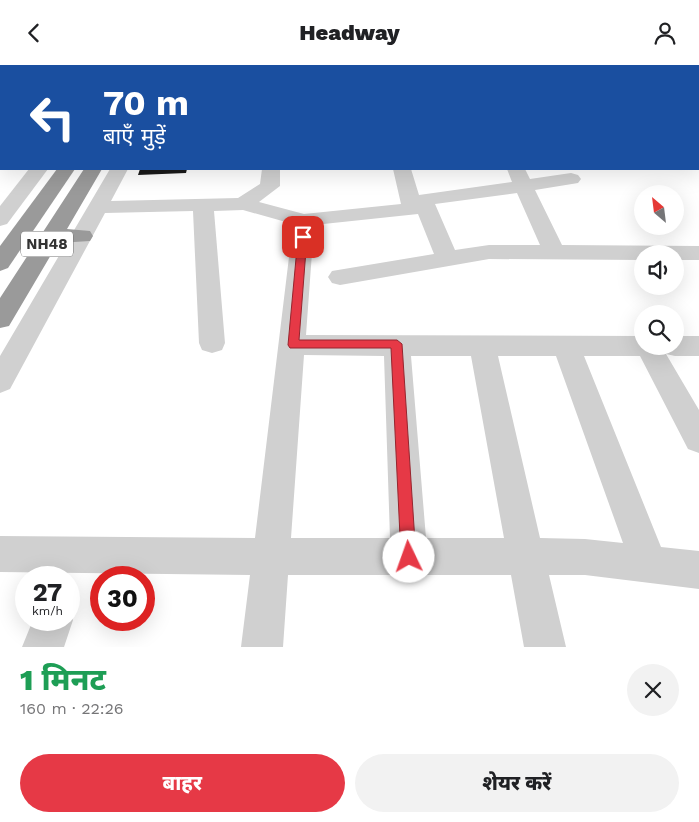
<!DOCTYPE html>
<html lang="hi">
<meta charset="utf-8">
<style>
:root{--surface:#fff;--page:#f2f2f2;--text:#202124;--muted:#757577;--accent:#e63946}
body{margin:0;font-family:"Work Sans","Noto Sans Devanagari",sans-serif;background:var(--page);color:var(--text);height:100vh;display:flex;flex-direction:column;font-size:19px;white-space:nowrap}
*{box-sizing:border-box;margin:0}
p{font-size:16px;color:var(--muted)}
.icon{flex:none;width:28px;height:28px;fill:none;stroke:currentColor;stroke-width:2;stroke-linecap:round;stroke-linejoin:round}
.map{position:relative;height:582px;overflow:hidden}
.panel{display:flex;flex-direction:column;background:var(--surface);flex:1}
.panel>*{flex:none}
.top-card{position:absolute;left:0px;top:0px;width:700px;height:105px;box-shadow:0 5px 20px #0002;background:#1a4fa0;color:#fff;overflow:hidden}
.needle{width:32px;rotate:332deg}
.fabs{position:absolute;left:634px;top:120px;display:grid;gap:10px}
.fabs a{display:grid;place-items:center;width:50px;height:50px;border-radius:50%;background:var(--surface);box-shadow:0 5px 20px #0002;font-size:25px}
.speed{position:absolute;left:15px;top:501px;display:flex;gap:10px;font-size:25px;font-weight:700;text-align:center}
.speed>*{display:grid;place-content:center;width:65px;height:65px;border-radius:50%;background:var(--surface);box-shadow:0 5px 20px #0002;line-height:1}
.speed small{font-size:12px;font-weight:400}
.speed .limit{border:8px solid #d22;background:#fff;color:#111}
.pin{position:absolute;display:grid;place-items:center;width:42px;height:42px;color:#fff;margin:-21px;border-radius:10px;box-shadow:0 2px 8px #0006}
.me{position:absolute;width:55px;margin:-28px;rotate:357deg;stroke-linejoin:round;filter:drop-shadow(0 0 4px #0008)}
.turn{display:flex;align-items:center;gap:18px;height:105px;padding:0 20px;font-size:22px}
.turn .icon{width:65px;height:65px;stroke-width:2.5}
.turn b{display:block;font-size:35px;line-height:42px}
.round{display:grid;place-items:center;flex:none;width:52px;height:52px;border-radius:26px;background:var(--page)}
.overview{display:flex;align-items:center;justify-content:space-between;height:85px;padding:0 20px}
h1{font-size:30px;font-weight:800;line-height:38px;color:#1e9e55}
.cta{display:flex;gap:10px;margin-top:auto;padding:10px 20px}
.cta a{flex:1;height:58px;border-radius:30px;background:var(--accent);color:#fff;font-size:20px;font-weight:800;line-height:58px;text-align:center}
.cta a+a{background:var(--page);color:var(--text)}
header{display:flex;justify-content:space-between;align-items:center;height:65px;padding:0 20px;background:var(--surface);font-size:22px;font-weight:800}
.map>svg:first-child{display:block}
.building{fill:#1a1a1a}
.lines{fill:none;stroke-linecap:round;stroke-linejoin:round}
.minor{fill:#d0d0d0;fill-rule:evenodd}
.highway{fill:#9a9a9a;fill-rule:evenodd}
.route{fill:#e63946;stroke:#96252e}
.labels{text-anchor:middle;dominant-baseline:central;stroke-width:5;stroke-linejoin:round;paint-order:stroke}
.shield{fill:#fff;stroke:#707070;stroke-width:1}
.shield-label{font-size:15px;font-weight:bold;fill:#333}
</style>
<header><svg class="icon" aria-label="back" viewBox="0 0 24 24"><path d="M15 5l-7 7 7 7"/></svg>Headway<svg class="icon" aria-label="person" viewBox="0 0 24 24"><circle cx="12" cy="8" r="4"/><path d="M4 21q1-7 8-7t8 7"/></svg></header>
<div class="map">
<svg width="699" height="582" viewBox="0 0 699 582">
<rect width="100%" height="100%" fill="#fff"/>
<path class="building" d="M140 104H187L186 108 138 110Z"/>
<g class="lines">
<g class="minor">
<rect x="208" y="0" width="14" height="1"/>
<rect x="275" y="0" width="14" height="1"/>
<path d="M487 0H501L502 1H488Z"/>
<rect x="0" y="47" width="1" height="10"/>
<path d="M29 104H48L7 159 0 161V141Z"/>
<path d="M110 104H128L111 136 238 133 260 119 262 104H280V121L259 137 304 149 401 139 393 104H411L419 130 512 117 507 104H525L530 114 571 108 578 110 581 114 578 118 535 125 562 180 699 181V195H675V189H642V195L489 194 340 220 332 218 328 212 332 206 434 189 418 149 314 160 306 270 642 271V281H675V271H699V291H675L666 289 699 345V388L688 384 640 291H584L661 482 699 486V524L585 510H549L566 582H524L511 510H288L283 582H241L250 510 0 507V471L255 473 293 159 243 145 214 146 225 278 222 285 212 288 202 285 199 278 193 146 105 148 10 324 0 328V291ZM517 128 540 180H489L455 185 435 139ZM304 290 384 291 390 473H291ZM411 291H471L504 473H426ZM498 291H556L623 478 585 474 540 473Z"/>
<path d="M69 545 73 555 64 582H22L33 555H69Z"/>
</g>
<g class="highway">
<path d="M57 104H75L8 203 0 206V181Z"/>
<path d="M84 104H102L67 164 90 166 93 171 90 176 58 178 9 261 0 263V233Z"/>
</g>
</g>
<path class="route" d="M303 170 307 172 299 275H397L402 279 416 492 414 497 409 500 403 497 401 492 391 283H290L288 280 298 172Z"/>
<g class="labels">
<rect class="shield" x="21" y="166.5" width="52" height="25" rx="4"/>
<g class="shield-label">
<text x="47" y="179">NH48</text>
</g>
</g>
</svg>
<div class="fabs">
<a><svg class="needle" viewBox="-14 -14 28 28"><path d="M0-13l5 13h-10z" fill="#e53935"/><path d="M0 13l5-13h-10z" fill="#757577"/></svg></a>
<a><svg class="icon" aria-label="sound" viewBox="0 0 24 24"><path d="M4 9h4l5-4v14l-5-4H4zM17 9q2 3 0 6"/></svg></a>
<a><svg class="icon" aria-label="search" viewBox="0 0 24 24"><circle cx="10" cy="10" r="6"/><path d="M15 15l6 6"/></svg></a>
</div>
<div class="speed"><div>27<small>km/h</small></div><div class="limit">30</div></div>
<div class="pin" style="left:303px;top:172px;background:#d93025"><svg class="icon" aria-label="arrive" viewBox="0 0 24 24"><path d="M6 21V4h12l-3 4 3 4H6"/></svg></div>
<svg class="me" style="left:409px;top:492px" viewBox="-20 -20 40 40"><circle r="19" fill="#fff"/><path d="M0-13L10 11 0 6-10 11z" fill="#e63946"/></svg>
<div class="top-card">
<div class="turn"><svg class="icon" aria-label="left" viewBox="0 0 24 24"><path d="M17 20v-9H6M10 6l-5 5 5 5"/></svg><div><b>70 m</b>बाएँ मुड़ें</div></div>
</div>
</div>
<section class="panel">
<div class="overview"><div><h1>1 मिनट</h1><p>160 m · 22:26</p></div><a class="round"><svg class="icon" aria-label="close" viewBox="0 0 24 24"><path d="M6 6l12 12M18 6L6 18"/></svg></a></div>
<div class="cta"><a>बाहर</a><a>शेयर करें</a></div>
</section>
